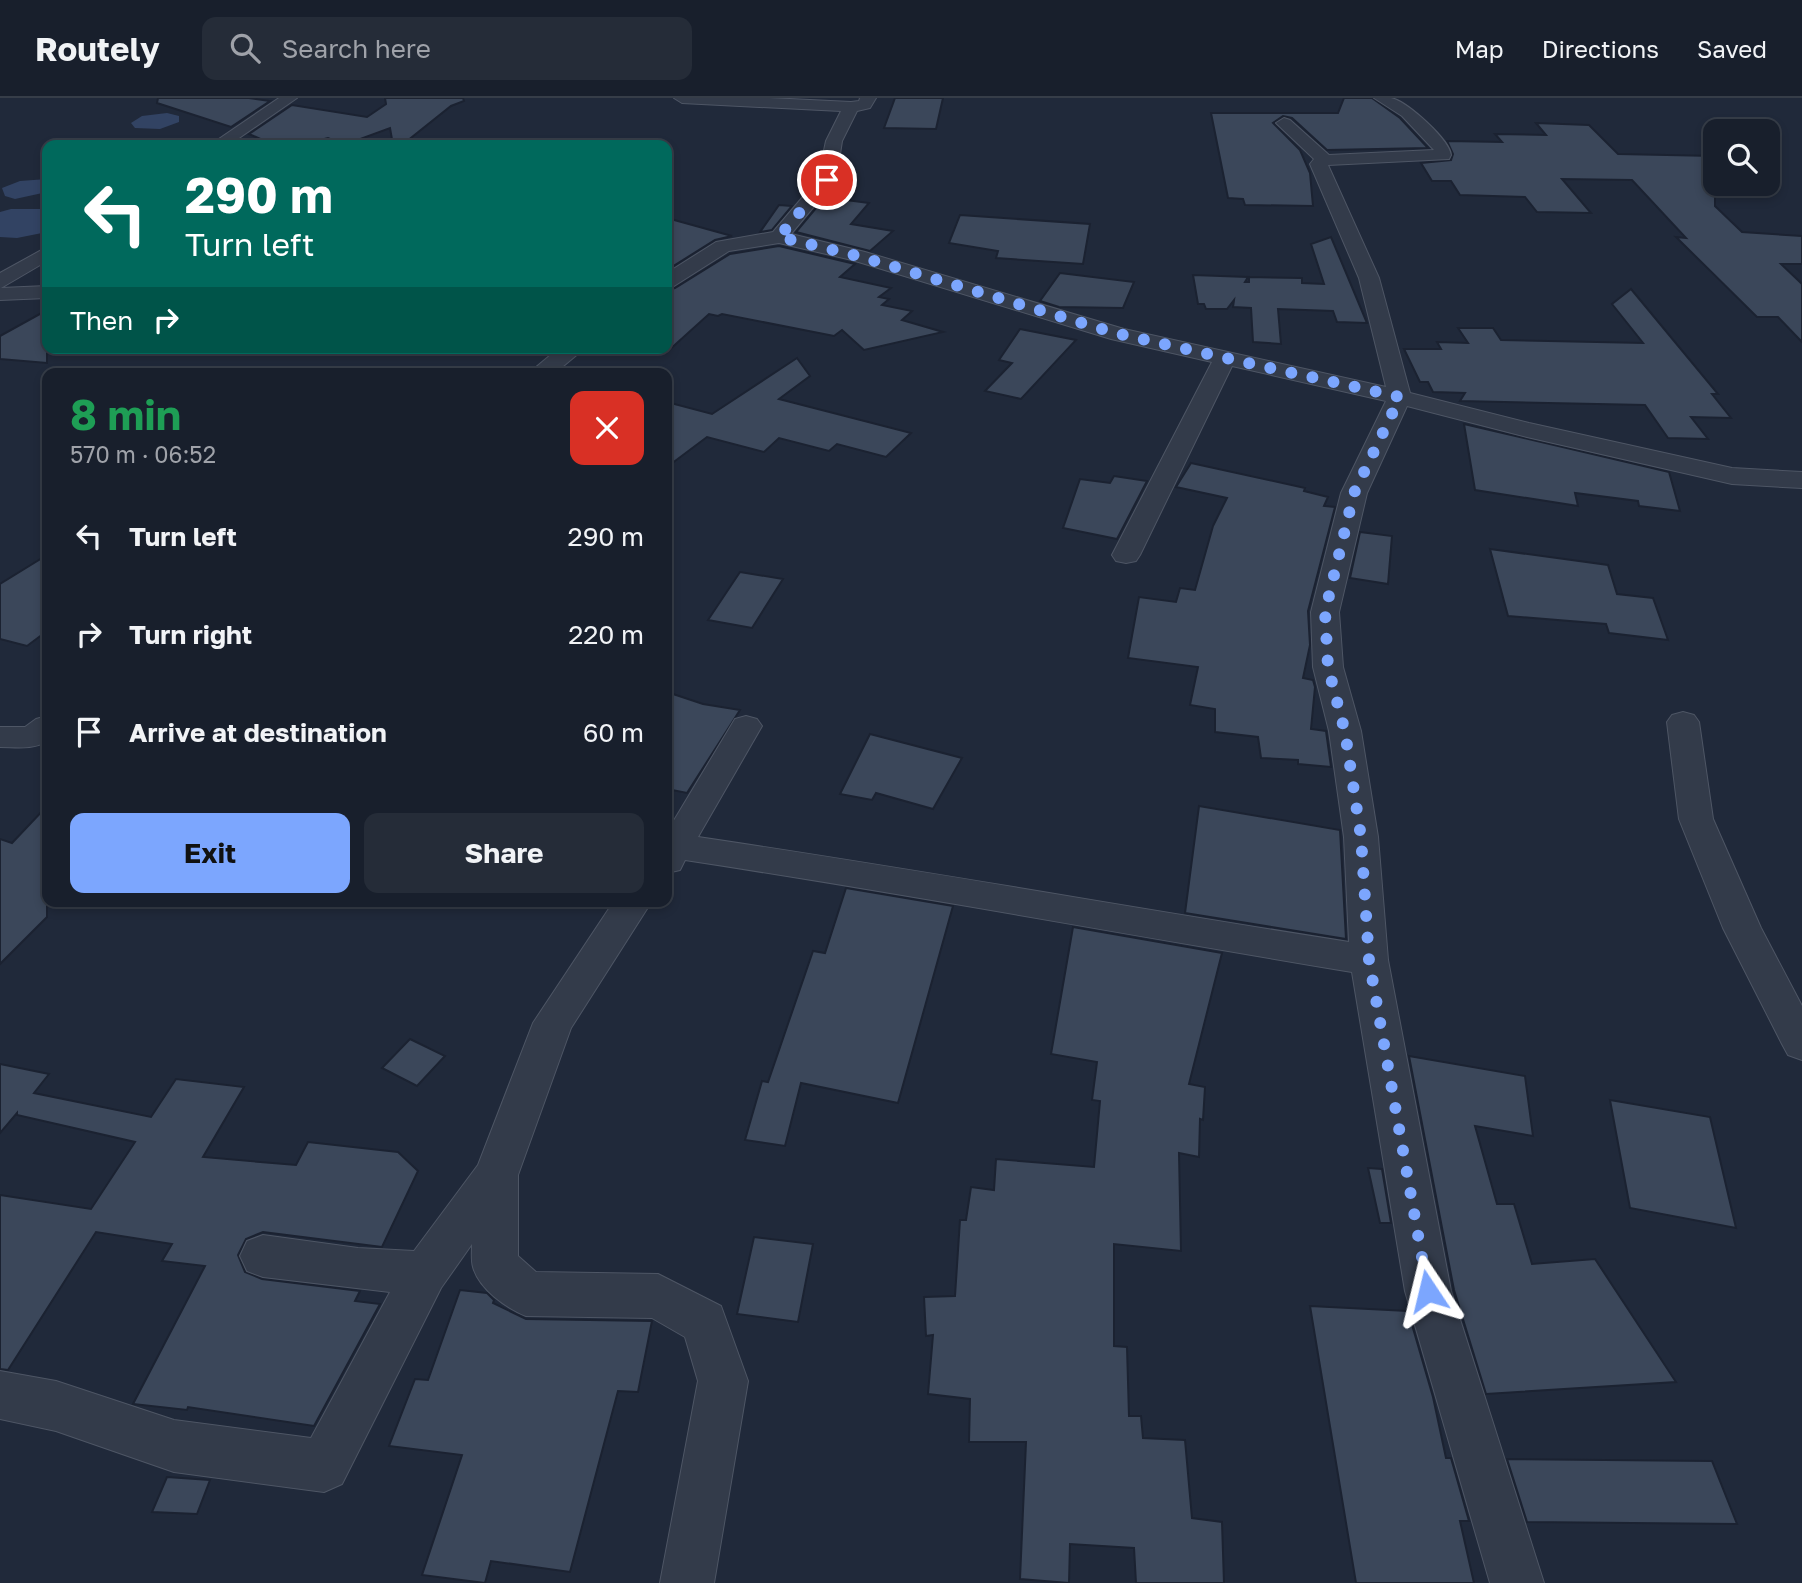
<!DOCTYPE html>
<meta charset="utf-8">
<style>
:root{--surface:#181f2c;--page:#252c38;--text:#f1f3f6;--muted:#9fa2a9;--line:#363d48;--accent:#7ca6fe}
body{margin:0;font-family:"Golos Text",sans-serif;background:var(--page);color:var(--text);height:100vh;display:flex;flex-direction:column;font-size:26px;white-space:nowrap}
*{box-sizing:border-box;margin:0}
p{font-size:23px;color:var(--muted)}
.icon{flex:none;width:38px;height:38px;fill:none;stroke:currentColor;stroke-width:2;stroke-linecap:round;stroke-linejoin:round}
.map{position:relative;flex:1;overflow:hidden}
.sheet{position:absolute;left:42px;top:270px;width:630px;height:539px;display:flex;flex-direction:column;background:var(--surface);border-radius:14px;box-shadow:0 4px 10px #0003,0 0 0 2px var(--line)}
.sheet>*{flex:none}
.hud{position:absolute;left:42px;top:42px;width:630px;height:214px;border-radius:14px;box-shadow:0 4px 10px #0003,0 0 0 2px var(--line);background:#00695c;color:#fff;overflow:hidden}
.buttons{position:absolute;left:1703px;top:21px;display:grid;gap:14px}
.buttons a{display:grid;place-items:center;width:77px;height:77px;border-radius:14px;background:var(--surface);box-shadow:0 4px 10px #0003,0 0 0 2px var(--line);font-size:35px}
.pin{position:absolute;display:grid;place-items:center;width:60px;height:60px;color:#fff;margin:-30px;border:4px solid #fff;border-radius:50%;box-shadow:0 2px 7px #0007}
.me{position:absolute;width:77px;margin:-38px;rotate:350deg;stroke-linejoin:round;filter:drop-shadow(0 0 5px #0008)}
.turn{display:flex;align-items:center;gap:24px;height:147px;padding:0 28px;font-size:32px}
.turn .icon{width:91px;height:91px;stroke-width:2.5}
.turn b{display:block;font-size:49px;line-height:60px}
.then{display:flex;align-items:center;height:66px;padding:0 28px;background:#0003;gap:14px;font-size:26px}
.round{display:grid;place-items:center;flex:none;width:74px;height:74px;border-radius:14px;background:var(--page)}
.headline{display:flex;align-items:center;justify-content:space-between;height:119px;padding:0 28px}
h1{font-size:42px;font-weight:700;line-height:52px;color:#1e9e55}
.action{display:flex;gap:14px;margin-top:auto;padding:14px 28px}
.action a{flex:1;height:80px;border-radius:14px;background:var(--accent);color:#111;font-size:28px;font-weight:700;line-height:80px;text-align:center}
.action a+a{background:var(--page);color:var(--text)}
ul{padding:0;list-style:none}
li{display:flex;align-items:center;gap:21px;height:98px;padding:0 28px}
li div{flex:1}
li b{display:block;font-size:26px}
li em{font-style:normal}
header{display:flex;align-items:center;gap:42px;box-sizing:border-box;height:98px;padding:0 35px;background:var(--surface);border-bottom:2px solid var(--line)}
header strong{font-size:33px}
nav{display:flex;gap:38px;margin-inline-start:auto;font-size:24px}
.search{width:490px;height:63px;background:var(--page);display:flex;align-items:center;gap:18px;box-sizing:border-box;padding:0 24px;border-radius:14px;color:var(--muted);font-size:26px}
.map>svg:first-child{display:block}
.water{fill:#324363}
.building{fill:#3b475a;stroke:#1b2231;stroke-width:2}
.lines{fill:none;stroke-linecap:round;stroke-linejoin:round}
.minor-casing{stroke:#4e5665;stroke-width:2}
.minor{fill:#333b4a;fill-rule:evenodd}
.route{stroke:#7ca6fe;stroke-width:12;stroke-dasharray:0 21.6}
</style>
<header>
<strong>Routely</strong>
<div class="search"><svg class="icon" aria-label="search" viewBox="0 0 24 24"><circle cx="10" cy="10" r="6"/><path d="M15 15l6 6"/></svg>Search here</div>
<nav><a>Map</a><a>Directions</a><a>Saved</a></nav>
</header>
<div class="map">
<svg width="1802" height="1485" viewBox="0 0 1802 1485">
<rect width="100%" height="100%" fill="#20293a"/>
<g class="water">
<path d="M167 15 179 18V24L160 31 135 30 131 25 142 18Z"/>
<path d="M47 81V94L15 101 5 98 2 90 20 83Z"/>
<path d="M11 111H47V134L17 140 0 139V114Z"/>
</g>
<g class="building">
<path d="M158 0H249L270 3 231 29 157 5Z"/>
<path d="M385 0H463L464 3 451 8 402 47H393L390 30 344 47 328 40 300 47H274L249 36 292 7 367 19 386 6Z"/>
<path d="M895 0H943L936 31 884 30Z"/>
<path d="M1344 0H1372L1400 20 1428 50 1327 52 1292 20 1283 18 1273 25 1300 52 1310 75 1313 108 1245 107 1243 101 1228 100 1211 15H1338Z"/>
<path d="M1536 25 1589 27 1618 56 1715 58V108L1742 134 1802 138V166H1781L1802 186V244L1778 219H1757L1676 139 1686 140 1632 82 1562 81 1591 115 1537 114 1525 99 1460 97 1451 83H1432L1421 65 1451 62 1453 56 1447 43 1502 44 1495 36 1546 37Z"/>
<path d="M831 100 869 105 851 126 893 133 870 153 796 134 816 110Z"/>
<path d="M779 107 792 108 772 132 760 134Z"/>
<path d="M960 117 1090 126 1083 166 996 160 998 153 949 145Z"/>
<path d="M667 120 732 138 715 142 667 172Z"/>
<path d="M1331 139 1367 225 1337 224 1333 213 1278 211 1281 246 1253 244 1251 210 1233 209 1234 202 1227 211H1206L1204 206H1198L1193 177 1248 179 1245 184H1249V179L1302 180V185L1324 186 1311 146Z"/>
<path d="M779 148 855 166 840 179 891 190 879 199 889 201 882 207 912 213 902 222 943 234 864 252 842 232 834 238 722 216 718 218 709 216 667 254V192L675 190 730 156Z"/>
<path d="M1060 175 1134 184 1123 210 1059 209 1040 203Z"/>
<path d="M1631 191 1718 296H1712L1731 320 1691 319 1708 341 1668 340 1645 307 1460 303 1465 295 1433 294 1428 284H1420L1404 251H1441L1437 244 1468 245 1458 230H1493L1501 242 1643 245 1612 206Z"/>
<path d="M47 212V265L0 261V238Z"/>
<path d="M1020 231 1076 242 1021 301 985 293 1012 265 999 262Z"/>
<path d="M797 260 810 278 779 301 911 335 886 359 837 346 829 353 779 340 764 354 707 339 667 369V304L712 316Z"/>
<path d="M1464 326 1669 374 1680 413 1639 408 1638 403 1575 395 1578 408 1475 392Z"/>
<path d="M1191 365 1305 390 1304 393 1328 399 1324 408 1335 409 1308 513 1310 547 1303 580 1313 582 1315 589 1311 631 1326 633 1331 669 1298 666V662L1261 660 1258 639 1215 634V611L1190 607 1198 569 1128 560 1139 499 1176 504 1180 490 1195 492 1213 428 1227 400 1176 389Z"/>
<path d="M1114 378 1147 383 1117 441 1063 430 1080 381 1110 385Z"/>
<path d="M1360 434 1392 438 1388 486 1350 480Z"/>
<path d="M1490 451 1608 467 1617 496 1653 500 1668 542 1609 535 1606 526 1508 518Z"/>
<path d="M47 457V533L27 548 0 541V486Z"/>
<path d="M740 474 783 481 752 530 708 522Z"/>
<path d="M667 594 703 606 740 612 687 695 667 691Z"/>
<path d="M870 636 962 660 933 711 876 695 872 702 840 696Z"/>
<path d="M47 708V819L0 866V741L12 745Z"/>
<path d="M1199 708 1340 732 1346 841 1185 815Z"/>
<path d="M846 790 953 808 898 1005 801 985 785 1048 745 1042 762 983 768 984 813 853 825 855Z"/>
<path d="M1073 829 1222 855 1189 986 1205 989 1203 1022 1200 1021 1199 1059 1179 1055 1181 1153 1114 1146V1248L1127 1249 1129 1318H1141L1143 1340 1185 1342 1192 1420 1222 1424 1224 1485H1136L1134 1450 1070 1446 1069 1485 1020 1481 1026 1344H969L970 1301 928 1296 933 1237 926 1238 924 1199 955 1198 960 1122H966L971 1089 994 1092 996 1061 1094 1069 1100 1003 1092 1002 1097 964 1051 956Z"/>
<path d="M410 941 445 958 417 988 382 970Z"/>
<path d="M1409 958 1525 978 1533 1038 1475 1028 1497 1106H1514L1532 1166 1595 1161 1676 1284 1486 1296 1454 1192Z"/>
<path d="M0 966 49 976 34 995 151 1019 176 981 244 989 203 1059 296 1067 308 1044 398 1054 418 1073 382 1149 263 1134 246 1141 238 1157 245 1174 262 1181 360 1193 355 1203 380 1206 314 1328 188 1309 187 1312 133 1306 205 1168 162 1163 172 1146 96 1134 8 1272 0 1271V1097L91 1111 135 1044 17 1017V1015L0 1035Z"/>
<path d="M1610 1002 1710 1019 1736 1130 1630 1110Z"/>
<path d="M1368 1070 1382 1071 1391 1125H1380Z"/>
<path d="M754 1139 813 1146 798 1224 737 1216Z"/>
<path d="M460 1192 487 1195 494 1202 493 1205 526 1221 652 1223 638 1294 618 1293 570 1474 491 1463 485 1485 422 1477 462 1357 389 1348 415 1281 428 1282Z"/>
<path d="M1310 1208 1408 1213 1433 1299 1446 1360H1451L1469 1423H1460L1474 1485H1356Z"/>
<path d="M1507 1361 1712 1363 1737 1426 1527 1424Z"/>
<path d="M167 1379 210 1382 197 1416 152 1414Z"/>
</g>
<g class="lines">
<g class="minor-casing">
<g id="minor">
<path d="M279 0H297L229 47H210Z"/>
<path d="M674 0H769L851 4 859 3 860 0H876L870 10 857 13 842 43 836 82 791 136 865 154 1124 231 1386 289 1359 180 1310 66 1314 61 1276 25 1284 20 1290 22 1329 57 1434 52 1402 18 1374 0C1380 0 1386 0 1391 0 1407 3 1450 42 1451 57L1449 61 1328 67 1379 180 1410 295 1529 325 1732 370 1802 374V390L1732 386 1527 339 1407 308 1367 395 1339 514 1343 569 1361 633 1378 739 1388 862 1451 1193 1544 1485H1490L1405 1193 1352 874C1130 837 908 796 685 762L680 772 667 775V734L735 621 746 618 757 621 762 628 698 739C916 771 1132 810 1349 844L1344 739 1329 633 1313 569 1311 514 1341 395 1386 303 1232 268 1140 457 1136 463 1126 465 1116 463 1112 457 1212 264 1111 241 852 162 779 145 729 153 674 188 667 190V175L716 144 773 134 818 81 826 43 841 13 682 5Z"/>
<path d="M47 149V163L1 190 47 188V200L0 202V175Z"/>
<path d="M559 250H585L555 275H529Z"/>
<path d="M1683 614 1694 617 1699 624 1713 721 1761 830 1802 908V962L1788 957 1782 946 1723 830 1679 721 1667 624 1672 617Z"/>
<path d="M47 618V643C34 652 16 649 0 649V629H25L36 621Z"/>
<path d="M614 803H652L571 930 518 1077V1158L536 1174 658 1176 721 1208 748 1283 714 1485H660L698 1283 685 1239 652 1220 526 1218C506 1210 479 1191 473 1169 471 1162 472 1153 472 1146L441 1190 342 1386 324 1394 174 1374 56 1333 0 1321V1273L56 1283 174 1322 311 1340 390 1194 263 1179 247 1173 240 1158 247 1143 263 1137 358 1150 414 1153 478 1067 533 925Z"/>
</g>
</g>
<use href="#minor" class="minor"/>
</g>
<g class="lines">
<path class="route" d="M827 82 779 139 858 158 1119 236 1400 299 1354 395 1325 514 1328 569 1345 634 1361 739 1369 862 1428 1193"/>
</g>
</svg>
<div class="buttons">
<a><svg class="icon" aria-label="search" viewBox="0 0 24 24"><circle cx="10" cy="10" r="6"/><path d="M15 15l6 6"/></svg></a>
</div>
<div class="pin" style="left:827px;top:82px;background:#d93025"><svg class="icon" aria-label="arrive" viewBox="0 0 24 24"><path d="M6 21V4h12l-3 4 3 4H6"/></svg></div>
<svg class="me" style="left:1428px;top:1193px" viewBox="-20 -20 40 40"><path d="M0-17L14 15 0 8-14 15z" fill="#7ca6fe" stroke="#fff" stroke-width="4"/></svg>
<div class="hud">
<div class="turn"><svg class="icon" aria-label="left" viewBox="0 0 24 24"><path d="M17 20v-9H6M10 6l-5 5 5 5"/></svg><div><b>290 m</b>Turn left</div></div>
<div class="then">Then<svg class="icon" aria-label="right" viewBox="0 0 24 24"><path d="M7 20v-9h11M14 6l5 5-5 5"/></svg></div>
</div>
<section class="sheet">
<div class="headline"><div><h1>8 min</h1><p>570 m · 06:52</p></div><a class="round" style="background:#d93025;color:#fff"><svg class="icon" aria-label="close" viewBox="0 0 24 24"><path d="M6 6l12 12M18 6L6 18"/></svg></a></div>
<ul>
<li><svg class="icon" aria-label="left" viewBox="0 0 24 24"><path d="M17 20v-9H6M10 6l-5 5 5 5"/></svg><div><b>Turn left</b></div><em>290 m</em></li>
<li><svg class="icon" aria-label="right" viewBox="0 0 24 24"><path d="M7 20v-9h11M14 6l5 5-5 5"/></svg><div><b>Turn right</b></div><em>220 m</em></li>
<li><svg class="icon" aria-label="arrive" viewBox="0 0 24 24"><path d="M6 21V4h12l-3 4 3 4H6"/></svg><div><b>Arrive at destination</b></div><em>60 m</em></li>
</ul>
<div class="action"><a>Exit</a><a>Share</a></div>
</section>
</div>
